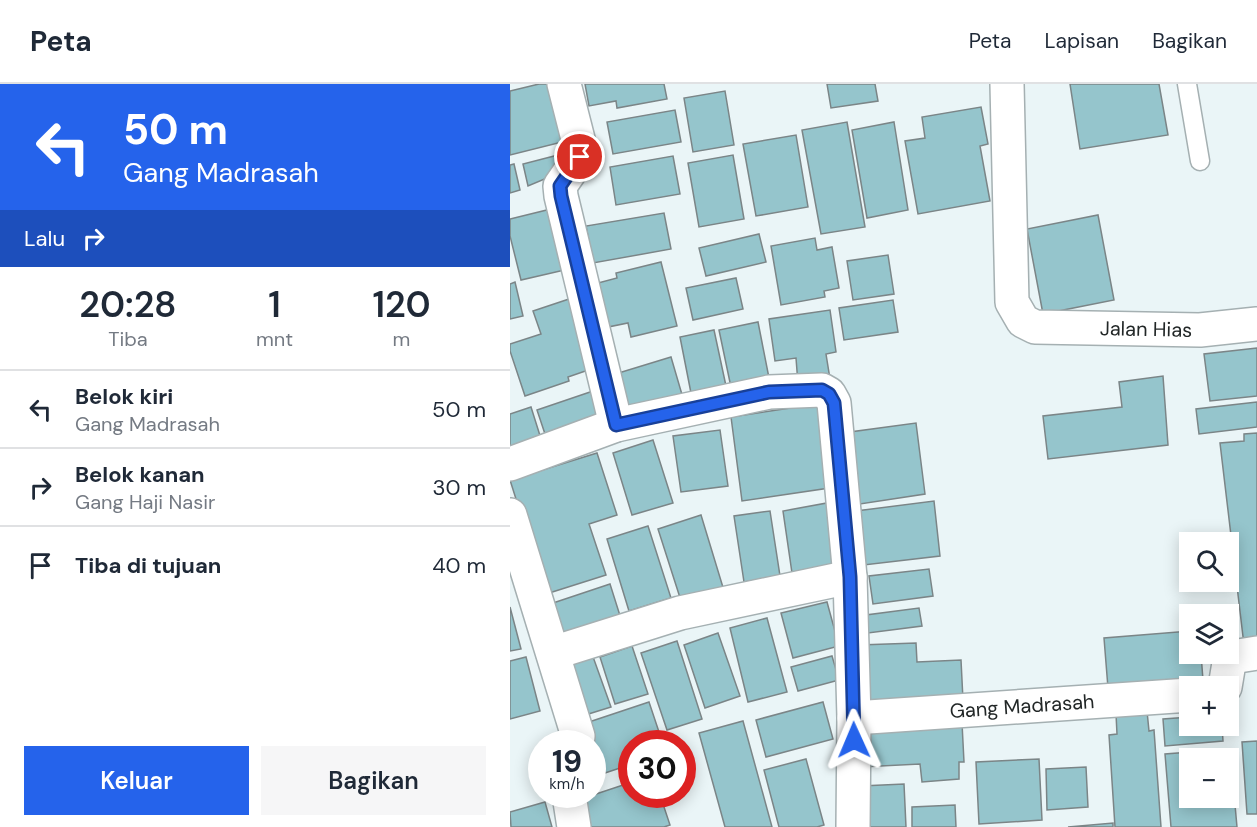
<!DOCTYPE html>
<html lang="id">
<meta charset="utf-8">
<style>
:root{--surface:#fff;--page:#f6f6f7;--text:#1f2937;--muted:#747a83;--line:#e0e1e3;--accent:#2563eb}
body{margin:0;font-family:"DM Sans",sans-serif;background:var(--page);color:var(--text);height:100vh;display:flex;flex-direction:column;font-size:22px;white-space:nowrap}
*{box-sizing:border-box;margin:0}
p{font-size:20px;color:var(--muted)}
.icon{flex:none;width:33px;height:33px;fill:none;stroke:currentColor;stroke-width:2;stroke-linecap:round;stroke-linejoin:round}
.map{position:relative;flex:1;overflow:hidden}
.details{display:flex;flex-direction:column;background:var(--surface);width:510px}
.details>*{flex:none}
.hud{background:#2563eb;color:#fff;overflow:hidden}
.tools{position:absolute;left:669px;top:448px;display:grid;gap:12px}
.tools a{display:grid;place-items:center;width:60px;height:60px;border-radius:0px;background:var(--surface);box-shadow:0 3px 15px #0003;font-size:30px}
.speed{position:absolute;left:18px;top:646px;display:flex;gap:12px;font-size:30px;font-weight:700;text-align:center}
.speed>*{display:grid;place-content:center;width:78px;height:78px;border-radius:50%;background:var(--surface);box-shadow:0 3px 15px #0003;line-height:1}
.speed small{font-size:15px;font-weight:400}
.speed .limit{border:9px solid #d22;background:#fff;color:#111}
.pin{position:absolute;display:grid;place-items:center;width:51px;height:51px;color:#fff;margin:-26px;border:3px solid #fff;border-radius:50%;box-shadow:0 2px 6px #0007}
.me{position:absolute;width:66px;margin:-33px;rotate:359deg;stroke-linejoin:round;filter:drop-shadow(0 0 4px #0008)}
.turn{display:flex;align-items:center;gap:21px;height:126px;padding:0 24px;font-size:27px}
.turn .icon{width:78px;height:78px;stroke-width:2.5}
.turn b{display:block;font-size:42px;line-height:51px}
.then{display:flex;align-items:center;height:57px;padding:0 24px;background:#0003;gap:12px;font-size:22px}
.eta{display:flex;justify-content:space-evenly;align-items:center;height:102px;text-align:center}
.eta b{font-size:36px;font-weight:600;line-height:42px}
.cta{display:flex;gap:12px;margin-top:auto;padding:12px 24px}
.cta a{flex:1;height:69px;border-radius:0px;background:var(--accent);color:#fff;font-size:24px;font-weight:600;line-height:69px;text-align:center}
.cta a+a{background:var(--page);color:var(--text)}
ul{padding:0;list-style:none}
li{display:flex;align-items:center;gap:18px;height:78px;padding:0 24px;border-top:2px solid var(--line)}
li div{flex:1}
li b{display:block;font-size:22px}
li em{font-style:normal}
header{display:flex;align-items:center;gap:36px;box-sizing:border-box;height:84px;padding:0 30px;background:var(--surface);border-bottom:2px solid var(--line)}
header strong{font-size:28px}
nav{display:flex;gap:33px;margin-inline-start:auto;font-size:21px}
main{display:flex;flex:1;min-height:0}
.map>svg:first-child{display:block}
.building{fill:#95c5cc;stroke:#7b8587;stroke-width:1.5;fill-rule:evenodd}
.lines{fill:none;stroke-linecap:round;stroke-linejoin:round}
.service-casing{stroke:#a5b0b2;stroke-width:21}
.minor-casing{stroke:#a5b0b2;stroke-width:36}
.service{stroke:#fff;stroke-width:18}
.minor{stroke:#fff;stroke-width:33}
.route-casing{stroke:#184099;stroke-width:15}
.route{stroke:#2563eb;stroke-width:10}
.labels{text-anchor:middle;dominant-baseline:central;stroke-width:5;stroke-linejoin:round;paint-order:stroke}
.street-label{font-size:20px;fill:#222727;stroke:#fff}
</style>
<header>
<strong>Peta</strong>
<nav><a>Peta</a><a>Lapisan</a><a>Bagikan</a></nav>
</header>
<main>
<section class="details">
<div class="hud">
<div class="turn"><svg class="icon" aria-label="left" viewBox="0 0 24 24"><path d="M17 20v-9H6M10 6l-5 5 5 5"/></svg><div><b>50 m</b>Gang Madrasah</div></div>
<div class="then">Lalu<svg class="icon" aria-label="right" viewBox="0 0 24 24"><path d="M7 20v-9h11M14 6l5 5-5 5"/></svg></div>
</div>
<div class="eta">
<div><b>20:28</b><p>Tiba</p></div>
<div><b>1</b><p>mnt</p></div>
<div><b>120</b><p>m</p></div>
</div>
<ul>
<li><svg class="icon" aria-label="left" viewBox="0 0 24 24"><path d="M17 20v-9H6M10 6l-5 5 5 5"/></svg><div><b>Belok kiri</b><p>Gang Madrasah</p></div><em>50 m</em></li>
<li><svg class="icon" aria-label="right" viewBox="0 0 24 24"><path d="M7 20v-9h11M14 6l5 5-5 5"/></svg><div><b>Belok kanan</b><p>Gang Haji Nasir</p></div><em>30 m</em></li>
<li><svg class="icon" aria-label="arrive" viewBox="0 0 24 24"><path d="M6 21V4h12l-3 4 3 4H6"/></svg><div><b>Tiba di tujuan</b></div><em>40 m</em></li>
</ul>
<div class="cta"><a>Keluar</a><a>Bagikan</a></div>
</section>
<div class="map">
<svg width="747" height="743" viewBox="0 0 747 743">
<rect width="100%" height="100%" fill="#eaf5f7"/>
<g class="building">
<path d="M29 0H40L60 56 0 71V7Z"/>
<path d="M75 0H154L157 15 107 24 106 17 79 22Z"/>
<path d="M317 0H365L368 17 321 24Z"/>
<path d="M560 0H649L658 51 570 65Z"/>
<path d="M215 7 224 61 183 68 174 14Z"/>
<path d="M471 23 478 60 470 62 480 117 408 130 395 57 415 54 412 33Z"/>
<path d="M165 26 171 58 103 70 97 38Z"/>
<path d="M337 38 355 143 311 150 292 46Z"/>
<path d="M384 38 398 126 357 134 342 46Z"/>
<path d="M286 51 298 123 246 132 233 60Z"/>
<path d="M52 70 56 86 18 102 13 80Z"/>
<path d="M223 71 234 135 189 143 178 79Z"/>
<path d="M163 72 170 110 106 121 100 83Z"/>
<path d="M4 80 10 106 0 109V81Z"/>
<path d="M45 124 59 185 11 196 0 152V135Z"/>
<path d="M154 129 161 165 83 179 76 142Z"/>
<path d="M588 131 604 216 533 230 517 145Z"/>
<path d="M249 150 256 178 196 192 189 164Z"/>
<path d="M305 154 307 166 322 163 329 204 314 207 315 213 271 221 261 162Z"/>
<path d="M378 171 384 210 343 216 337 177Z"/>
<path d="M151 178 167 242 121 253 118 239 98 243 88 199 107 194 106 189Z"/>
<path d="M226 194 233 225 183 236 176 204Z"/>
<path d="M5 198 13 232 0 235V200Z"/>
<path d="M65 213 87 283 58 293 59 297 15 312 0 267V260L31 250 23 227Z"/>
<path d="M383 216 388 248 334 256 329 224Z"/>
<path d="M320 226 326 268 316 270 320 295 288 300 286 274 265 277 259 235Z"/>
<path d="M248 238 260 299 222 308 209 246Z"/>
<path d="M204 246 216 302 181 309 170 253Z"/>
<path d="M747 264V312L700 317 694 270Z"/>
<path d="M161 273 173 314 115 332 102 291Z"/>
<path d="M653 292 658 361 538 375 533 332 612 323 609 298Z"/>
<path d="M86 306 97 337 37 356 27 326Z"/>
<path d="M747 318V343L689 350 686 325Z"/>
<path d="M314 319 326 403 232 417 221 333Z"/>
<path d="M21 323 32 358 0 369V330Z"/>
<path d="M406 339 415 410 350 420 340 348Z"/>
<path d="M210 346 218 402 171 408 163 352Z"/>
<path d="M747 349V559L734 561 710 359 734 357V350Z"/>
<path d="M143 356 163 419 122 431 103 369Z"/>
<path d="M87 369 107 431 79 440 96 491 36 510 0 396Z"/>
<path d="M424 417 430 472 345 482 338 428Z"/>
<path d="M317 419 327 482 282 489 273 427Z"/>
<path d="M260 427 270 492 234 498 224 432Z"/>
<path d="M191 431 215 510 173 523 148 445Z"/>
<path d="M138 442 161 514 119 527 97 455Z"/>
<path d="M419 485 423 512 363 520 359 492Z"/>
<path d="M100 500 112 538 54 556 43 519Z"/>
<path d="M317 518 329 562 283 574 271 529Z"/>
<path d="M0 523 11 565 0 567Z"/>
<path d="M409 524 412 542 358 549 356 531Z"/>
<path d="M257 534 277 608 238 618 220 544Z"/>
<path d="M680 547V570H691L693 596 598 604 594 554Z"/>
<path d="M208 549 230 612 195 624 174 561Z"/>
<path d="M167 557 192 635 157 646 131 569Z"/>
<path d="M406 559 407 578 451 576 453 616 352 624 349 561Z"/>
<path d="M122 562 138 610 105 620 90 573Z"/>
<path d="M82 570 101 623 72 632 54 578Z"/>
<path d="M322 572 329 596 288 607 281 583Z"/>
<path d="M16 573 30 627 0 635V577Z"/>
<path d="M139 618 153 660H122V680L89 691 82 670V660L73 640Z"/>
<path d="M313 618 323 655 256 673 246 636Z"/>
<path d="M637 627 639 647 644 646 651 743H605L599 651 607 650 606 630Z"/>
<path d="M680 633V642H712L713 657 655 662 653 635Z"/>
<path d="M233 637 262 743H215L189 649Z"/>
<path d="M452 639 454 678H449V695L412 698 410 680 351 683 350 644Z"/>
<path d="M747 657V730H737L732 658Z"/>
<path d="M720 665 727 743H661L655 670ZM680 675H718V714H680Z"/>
<path d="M296 675 314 741 307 743H269L254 686Z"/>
<path d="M529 675 532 736 469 740 466 678Z"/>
<path d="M576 683 578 723 537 726 536 685Z"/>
<path d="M122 698V711H150L160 741 154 743H81L71 715Z"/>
<path d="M394 700 396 743H353L351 702Z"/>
<path d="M35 718 42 743H1L0 728Z"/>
<path d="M445 721 446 743H402V723Z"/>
<path d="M603 739V743H558Z"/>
</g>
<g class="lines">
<g class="service-casing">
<path id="service" d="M677 0 690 77"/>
</g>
<g class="minor-casing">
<g id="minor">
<path d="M54 0 69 59 70 73 50 102 51 112 106 341"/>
<path d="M497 0 502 218 513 237 525 243 690 246 747 240"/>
<path d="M0 380 106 341 259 308 312 306 319 310 324 319 340 493 344 634 343 743"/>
<path d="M0 431 68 652 67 660"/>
<path d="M43 569 170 529 340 493"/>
<path d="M715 603 719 579 722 573 747 569"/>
<path d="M344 634 680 611"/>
<path d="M59 711 64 743"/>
</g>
</g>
<use href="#service" class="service"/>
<use href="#minor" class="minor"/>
</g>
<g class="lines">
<g class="route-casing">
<path id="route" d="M70 73 50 102 51 112 106 341 259 308 312 306 319 310 324 319 340 493 344 656"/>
</g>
<use href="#route" class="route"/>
</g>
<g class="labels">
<g class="street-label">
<text transform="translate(636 245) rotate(1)">Jalan Hias</text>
<text transform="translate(512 622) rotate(-4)">Gang Madrasah</text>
</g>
</g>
</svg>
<div class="tools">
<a><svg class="icon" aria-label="search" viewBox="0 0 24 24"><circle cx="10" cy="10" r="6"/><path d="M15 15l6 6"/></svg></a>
<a><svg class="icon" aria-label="layers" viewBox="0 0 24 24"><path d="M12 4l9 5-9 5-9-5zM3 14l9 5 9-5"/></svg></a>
<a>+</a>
<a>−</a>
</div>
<div class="speed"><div>19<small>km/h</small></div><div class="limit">30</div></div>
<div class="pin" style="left:70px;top:73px;background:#d93025"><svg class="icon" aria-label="arrive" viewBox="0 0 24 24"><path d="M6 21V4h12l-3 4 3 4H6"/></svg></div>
<svg class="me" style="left:344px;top:656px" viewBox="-20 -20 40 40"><path d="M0-17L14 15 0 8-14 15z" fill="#2563eb" stroke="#fff" stroke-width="4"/></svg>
</div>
</main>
